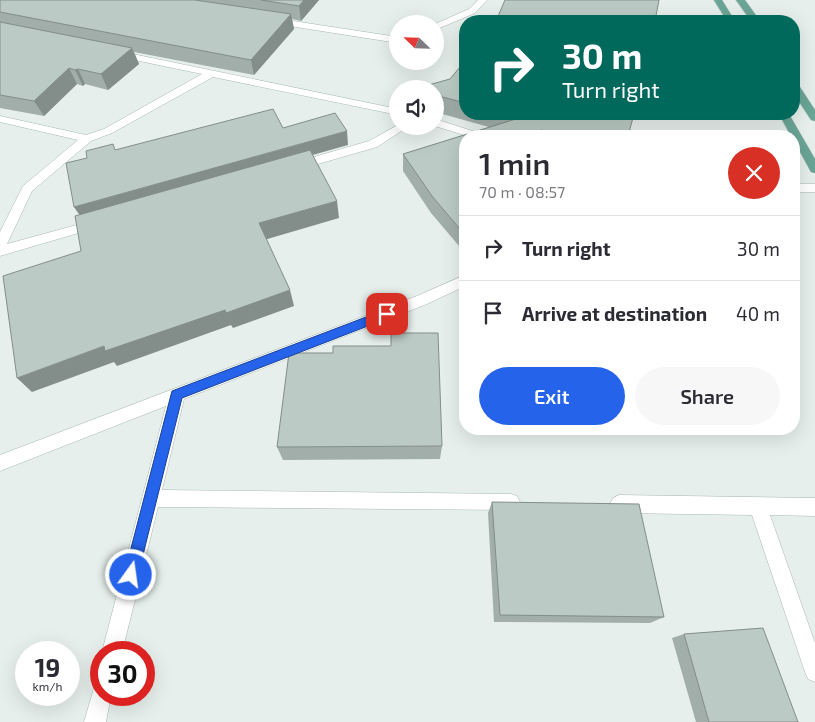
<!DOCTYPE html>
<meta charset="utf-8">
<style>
:root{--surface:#fff;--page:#f7f7f7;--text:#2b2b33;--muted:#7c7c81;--line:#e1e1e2;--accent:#2563eb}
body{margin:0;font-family:"Exo 2",sans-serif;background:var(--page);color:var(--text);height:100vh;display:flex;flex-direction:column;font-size:19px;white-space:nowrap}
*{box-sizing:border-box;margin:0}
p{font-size:16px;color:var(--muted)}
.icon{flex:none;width:28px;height:28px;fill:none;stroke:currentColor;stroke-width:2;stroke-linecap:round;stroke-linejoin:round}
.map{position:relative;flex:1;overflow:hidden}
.side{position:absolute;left:459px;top:130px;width:341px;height:305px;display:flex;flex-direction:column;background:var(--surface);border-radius:20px;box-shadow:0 5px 20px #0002}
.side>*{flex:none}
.banner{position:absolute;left:459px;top:15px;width:341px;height:105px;border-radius:20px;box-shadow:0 5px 20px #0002;background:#00695c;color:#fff;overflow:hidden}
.needle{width:32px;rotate:293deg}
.fabs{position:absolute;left:389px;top:15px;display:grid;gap:10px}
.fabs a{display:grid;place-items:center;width:55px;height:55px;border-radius:50%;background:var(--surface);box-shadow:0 5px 20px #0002;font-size:25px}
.speed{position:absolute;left:15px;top:641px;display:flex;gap:10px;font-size:25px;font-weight:700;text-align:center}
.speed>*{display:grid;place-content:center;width:65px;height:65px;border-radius:50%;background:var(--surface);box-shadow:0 5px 20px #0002;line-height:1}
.speed small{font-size:12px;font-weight:400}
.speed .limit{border:8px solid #d22;background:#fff;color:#111}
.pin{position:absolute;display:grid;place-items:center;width:42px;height:42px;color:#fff;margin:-21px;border-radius:10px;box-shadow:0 2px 8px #0006}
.me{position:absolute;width:55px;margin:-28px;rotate:14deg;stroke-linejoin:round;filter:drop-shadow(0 0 4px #0008)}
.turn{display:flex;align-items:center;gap:18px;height:105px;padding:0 20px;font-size:22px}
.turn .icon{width:65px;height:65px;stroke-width:2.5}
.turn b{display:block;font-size:35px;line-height:42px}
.round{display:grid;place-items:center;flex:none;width:52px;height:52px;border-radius:26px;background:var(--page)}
.summary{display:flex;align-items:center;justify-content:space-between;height:85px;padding:0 20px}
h1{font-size:30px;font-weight:600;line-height:38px}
.cta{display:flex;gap:10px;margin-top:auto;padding:10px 20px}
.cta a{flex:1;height:58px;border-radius:30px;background:var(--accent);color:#fff;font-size:20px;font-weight:600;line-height:58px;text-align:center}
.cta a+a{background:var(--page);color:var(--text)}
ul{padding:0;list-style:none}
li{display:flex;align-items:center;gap:15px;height:65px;padding:0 20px;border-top:1px solid var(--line)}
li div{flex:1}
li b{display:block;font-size:19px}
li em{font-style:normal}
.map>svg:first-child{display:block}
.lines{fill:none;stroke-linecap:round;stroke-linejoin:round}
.minor-casing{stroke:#a8b8b2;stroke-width:1}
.major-casing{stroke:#c2cac8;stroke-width:1}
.minor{fill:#fff;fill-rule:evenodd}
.major{fill:#6aa596;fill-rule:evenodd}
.wall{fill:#a1aea9}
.shaded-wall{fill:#838d89}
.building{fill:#bbcac4;stroke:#838d89}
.route{fill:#2563eb;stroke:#184099}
</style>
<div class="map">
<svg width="815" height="722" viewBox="0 0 815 722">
<rect width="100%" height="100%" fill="#e6efeb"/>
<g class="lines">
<g class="minor-casing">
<g id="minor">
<path d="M478 0H487L475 13 435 30V24L469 9Z"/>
<path d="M273 18 398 37V43L270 23 268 21Z"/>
<path d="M118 51 398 109V115L213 77 112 133 91 141 32 191 7 244 95 220 99 221 101 224 99 227 0 256V232L23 186 78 140 0 122V116L86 135 104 129 202 74 115 56V52Z"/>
<path d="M435 119 482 134 484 136H467L435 126Z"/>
<path d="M398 125 409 126 377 147 297 170 291 166 293 163 369 141Z"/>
<rect x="794" y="184" width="21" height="8"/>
<path d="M465 275V286L427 304 184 399 162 490 511 494 517 496 520 502 517 508 511 510 158 507 122 652H102L166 406 0 471V455L417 296Z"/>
<path d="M619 495 815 498V516L770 515 815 643V682L808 679 805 672 752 515 619 513 613 510 610 504 613 498Z"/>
<path d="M101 685V695H111L106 722H84L94 688Z"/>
</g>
</g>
<g class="major-casing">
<g id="major">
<path d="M714 0H722L735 21H727Z"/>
<path d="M736 0H745L760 21H751Z"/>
<path d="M794 83 798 84 815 110V121L811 120 794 94Z"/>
<path d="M779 114H789L815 159V173L811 172 794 141V136H791Z"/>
</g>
</g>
<use href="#minor" class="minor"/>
<use href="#major" class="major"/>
</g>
<g class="wall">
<path d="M0 0H319L301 21 292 19 294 29 254 75 134 52 139 64 108 90 85 84 83 86 77 84 44 116 0 108Z"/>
<path d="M465 61V114H634L628 136H465V253L431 213 403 171V154L489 127 435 112V89L450 79Z"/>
<path d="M442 446 440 459 283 460 277 447Z"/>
<path d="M492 502 664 617 650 623 494 622 488 513Z"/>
<path d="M684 634 798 722H696L672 638Z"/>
</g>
<g class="shaded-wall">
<path d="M304 0H319L301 21 299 6Z"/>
<path d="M291 14 294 29 254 75 251 60Z"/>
<path d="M132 48 139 64 108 90 101 74Z"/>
<path d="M69 68 77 84 44 116 34 101Z"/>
<path d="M78 69 85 84 83 86 75 70Z"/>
<path d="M347 131 348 145 83 220 74 207Z"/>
<path d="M337 201 339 218 264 240 259 223Z"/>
<path d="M290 290 294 306 233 328 231 325 117 366 114 362 32 392 17 378 104 346Z"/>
</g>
<g class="building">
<path d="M0 0H195L291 14 251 60 0 12Z"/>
<path d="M261 0H304L299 6Z"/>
<path d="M505 0H659L655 21H496Z"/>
<path d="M0 22 132 48 101 74 78 69 75 70 69 68 34 101 0 95Z"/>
<path d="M465 61V103L435 95V89H414L450 79Z"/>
<path d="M273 109 283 128 335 113 347 131 74 207 66 163 87 158 86 151 113 144 115 150Z"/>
<path d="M505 114H634L628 136H566L541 130 547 136H465V235L432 196 403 154 519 118Z"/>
<path d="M310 150 337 201 259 223 290 290 226 313 225 310 105 351 104 346 17 378 3 276 81 251 75 216Z"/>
<path d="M391 333H438L442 446 277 447 289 353H333V346H391Z"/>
<path d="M492 502 639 504 664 617 500 615Z"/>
<path d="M763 628 798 722H709L684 634Z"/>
</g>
<path class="route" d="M387 309 391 311 393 314 391 317 182 398 138 575 136 580 131 582 126 580 124 575 172 391Z"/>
</svg>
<div class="fabs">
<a><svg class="needle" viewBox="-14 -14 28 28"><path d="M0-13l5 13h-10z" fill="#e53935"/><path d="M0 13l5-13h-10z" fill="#7c7c81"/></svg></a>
<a><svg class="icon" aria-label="sound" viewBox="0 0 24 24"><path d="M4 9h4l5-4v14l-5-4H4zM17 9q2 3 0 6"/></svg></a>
</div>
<div class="speed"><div>19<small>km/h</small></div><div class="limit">30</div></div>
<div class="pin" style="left:387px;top:314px;background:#d93025"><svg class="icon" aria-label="arrive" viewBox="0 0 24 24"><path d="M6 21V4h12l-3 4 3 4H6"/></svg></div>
<svg class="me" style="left:131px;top:575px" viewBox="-20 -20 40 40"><circle r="17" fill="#2563eb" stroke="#fff" stroke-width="3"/><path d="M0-11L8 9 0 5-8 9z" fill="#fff"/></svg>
<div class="banner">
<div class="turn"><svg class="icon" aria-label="right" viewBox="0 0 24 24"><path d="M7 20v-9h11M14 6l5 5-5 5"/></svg><div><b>30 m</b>Turn right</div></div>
</div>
<section class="side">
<div class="summary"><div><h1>1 min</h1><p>70 m · 08:57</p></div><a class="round" style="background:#d93025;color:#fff"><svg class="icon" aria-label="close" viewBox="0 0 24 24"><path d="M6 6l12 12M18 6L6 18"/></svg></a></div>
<ul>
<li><svg class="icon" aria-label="right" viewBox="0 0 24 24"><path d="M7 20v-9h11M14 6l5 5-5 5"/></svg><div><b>Turn right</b></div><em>30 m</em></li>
<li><svg class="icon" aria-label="arrive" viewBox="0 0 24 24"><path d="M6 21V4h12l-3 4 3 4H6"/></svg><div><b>Arrive at destination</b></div><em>40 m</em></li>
</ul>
<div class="cta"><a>Exit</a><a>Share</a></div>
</section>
</div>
